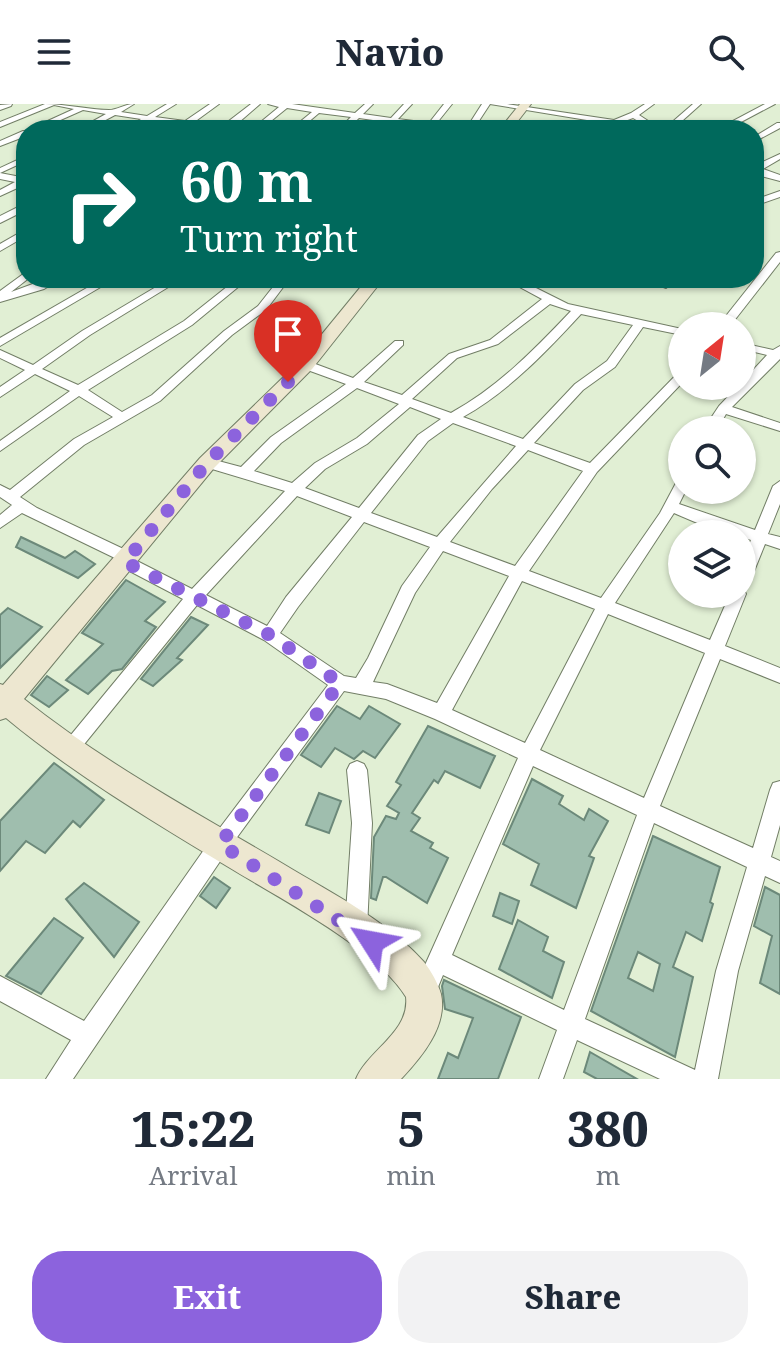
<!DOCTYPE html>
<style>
:root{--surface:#fff;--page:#f2f2f3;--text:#1f2937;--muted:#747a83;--accent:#8c63dd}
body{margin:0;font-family:"Noto Serif",serif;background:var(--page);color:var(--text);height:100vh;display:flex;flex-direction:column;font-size:30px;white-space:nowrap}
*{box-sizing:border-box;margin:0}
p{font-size:26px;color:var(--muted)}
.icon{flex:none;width:44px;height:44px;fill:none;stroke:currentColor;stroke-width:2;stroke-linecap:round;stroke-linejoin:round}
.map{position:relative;height:975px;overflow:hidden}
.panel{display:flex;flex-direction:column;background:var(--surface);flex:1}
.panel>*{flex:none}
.guide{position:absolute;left:16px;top:16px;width:748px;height:168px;border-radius:32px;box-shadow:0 2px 6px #0004;background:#00695c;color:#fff;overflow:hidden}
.needle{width:52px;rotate:30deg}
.controls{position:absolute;left:668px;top:208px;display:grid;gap:16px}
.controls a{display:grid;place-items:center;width:88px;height:88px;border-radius:50%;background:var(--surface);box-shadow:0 2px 6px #0004;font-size:40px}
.pin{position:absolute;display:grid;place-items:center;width:68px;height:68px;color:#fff;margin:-82px -34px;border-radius:50% 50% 50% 0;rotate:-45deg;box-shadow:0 0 8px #0007}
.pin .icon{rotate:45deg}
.me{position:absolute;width:88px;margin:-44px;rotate:304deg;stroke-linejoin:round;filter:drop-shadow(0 0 6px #0008)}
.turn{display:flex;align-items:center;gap:28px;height:168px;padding:0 32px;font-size:36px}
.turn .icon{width:104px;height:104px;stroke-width:2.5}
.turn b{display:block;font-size:56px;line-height:68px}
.eta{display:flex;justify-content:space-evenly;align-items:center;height:136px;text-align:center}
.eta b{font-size:48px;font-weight:800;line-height:56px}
.action{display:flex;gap:16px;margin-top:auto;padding:16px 32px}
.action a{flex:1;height:92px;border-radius:32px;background:var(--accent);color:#fff;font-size:32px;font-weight:800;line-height:92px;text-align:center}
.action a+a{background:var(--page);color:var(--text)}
header{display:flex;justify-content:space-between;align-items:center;height:104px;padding:0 32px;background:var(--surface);font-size:36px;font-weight:800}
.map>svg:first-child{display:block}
.building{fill:#9fbeae;stroke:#6c897a;stroke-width:2;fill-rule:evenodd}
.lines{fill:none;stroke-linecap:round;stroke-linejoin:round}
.street-casing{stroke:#727e66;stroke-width:2}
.secondary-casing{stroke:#727e66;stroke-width:2}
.street{fill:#fff;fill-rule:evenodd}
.secondary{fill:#ede7d0;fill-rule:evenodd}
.route{stroke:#8c63dd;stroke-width:14;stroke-dasharray:0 25.2}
</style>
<header><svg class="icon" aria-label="menu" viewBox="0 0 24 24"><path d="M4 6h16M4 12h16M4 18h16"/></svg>Navio<svg class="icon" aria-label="search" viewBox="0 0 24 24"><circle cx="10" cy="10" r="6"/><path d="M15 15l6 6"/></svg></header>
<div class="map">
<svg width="780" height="975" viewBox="0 0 780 975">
<rect width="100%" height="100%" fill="#e1efd4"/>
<g class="building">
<path d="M21 433 65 454 75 447 95 460 78 474 16 443Z"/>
<path d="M126 476 165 498 145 517 156 523 122 565 112 567 88 590 66 576 103 540 82 529Z"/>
<path d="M8 504 42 523 0 564V511Z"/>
<path d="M191 513 208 521 177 554 182 556 153 582 141 575Z"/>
<path d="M47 572 68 586 49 603 31 591Z"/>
<path d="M337 602 360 615 369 602 400 620 375 654 363 647 354 655 335 644 321 663 301 651Z"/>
<path d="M428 622 495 652 480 684 445 667 438 679 434 676 412 709 420 714 411 727 433 739 430 744 448 754 427 799 386 773H383L376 796 371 794 374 733 386 712 396 715 399 709 387 702 401 681 396 678Z"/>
<path d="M54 659 104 696 80 723 73 717 45 749 26 737 0 767V717Z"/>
<path d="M532 675 563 692 559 700 584 716 589 705 608 717 589 752 594 754 576 804 531 781 539 760 503 740Z"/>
<path d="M319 689 341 697 329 729 306 721Z"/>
<path d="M653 732 720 763 710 798 713 800 702 837 686 828 673 863 693 873 675 953 591 907ZM638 848 660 860 653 887 628 874Z"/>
<path d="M214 773 230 784 216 804 200 792Z"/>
<path d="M84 779 139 818 114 853 66 795Z"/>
<path d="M765 783 780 791V890L760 879 772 832 754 822Z"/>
<path d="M500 789 519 797 512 820 493 812Z"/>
<path d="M54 814 83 834 41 890 6 872Z"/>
<path d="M518 816 548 833 543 847 564 858 552 894 499 865Z"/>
<path d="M444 876 521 913 498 975H438L448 949 458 954 473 914 445 905 442 882Z"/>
<path d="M590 948 637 975H597L584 968Z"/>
</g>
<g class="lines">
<g class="street-casing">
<g id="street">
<path d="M12 0 11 2 0 6V1Z"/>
<path d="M45 0C67 0 89 6 109 6 118 6 124 0 134 0L121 8 147 12 167 0H176L155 13 185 17 210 0H219L193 19 221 23 251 0H260L230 26 184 24 181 21 149 16 133 26H124L141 15 115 11 87 26H77L106 10 83 6 38 26H28L74 5 54 1 0 23V18Z"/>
<path d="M268 0H292L355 9 365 0H373L363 10 391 14 404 0H412L398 15 429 19 444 0H452L436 20 466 25 482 0H507L614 16 631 9 645 0H654L639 11 662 26H653L633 14 601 26H590L605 19 490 0 473 26H424L426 23 395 19 388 26H380L387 18 359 14 346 26H338L351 13 319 9 299 26H290L312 8 287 4 260 26H251L279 3Z"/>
<path d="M693 0H701L672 26H663Z"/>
<path d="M765 0H775L726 26H716Z"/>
<path d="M777 19H780V24L754 38V33Z"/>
<path d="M23 27H26V32L0 42V37Z"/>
<path d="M780 50V55L763 65 780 71V77L754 70V62Z"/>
<path d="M26 52V57L0 69 26 74V80L0 92V86L15 78 0 75V64Z"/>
<path d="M780 87V93L754 102V96Z"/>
<path d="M26 99V106L0 119V112Z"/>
<path d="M26 125V132L0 147V140Z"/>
<path d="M780 148V158L730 222H718L776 149Z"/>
<path d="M26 168V174H29L11 188 49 174H62L44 185 0 198V187Z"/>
<path d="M104 174H116L0 242V234Z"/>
<path d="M171 174H183L90 231 42 265 78 281 184 217 238 174H249L192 221 88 286 122 308 152 291 224 227 258 202 280 174H290L266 206 232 231 160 297 84 341 20 393 37 404 134 450 135 456 192 485 285 387 202 362 200 359 202 356 207 354 241 363 271 333 346 280 302 264V258H310L353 274 395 237H403V241L364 278 402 291 449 250 490 236 542 195 503 174H516L568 200 682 225V231L643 223 615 263 583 286 534 339 590 359 678 269 682 268V279L597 368 529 467 601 494 660 409 677 377 682 375V386H686L679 400 755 426 773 382 780 377V400L768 430 780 433V445L765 440 748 482 742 484V458L751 436 742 433V430C719 430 695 418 674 409L615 499 710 536 730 490H742L744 486 746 490 725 542 780 564V579L720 555 660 702 753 744 770 686 773 679 780 677V721L771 753 780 757V779L765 772 738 867 718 975H660L577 936 563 975H539L557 926 443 871 433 895 425 899 417 895 413 887 417 879 518 654 435 615 386 595 344 587 227 747 73 975H46L71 936 0 897V872L84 917 213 733 328 581 264 536 197 501 77 649 70 652 63 649 61 643 183 495 120 462 119 456 22 409 0 424V411L12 401 0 393V381L10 386 74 335 113 313 79 292 0 347V337L70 287 35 270 0 293V283L25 266 0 254V246L33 261 82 227ZM550 200 571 207C534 246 498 283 451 309L412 295 457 254 498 240ZM581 210 633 221 607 257 575 280 523 335 463 313C509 287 545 249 581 210ZM357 284 399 300 357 334 315 359 292 379 254 367 281 339ZM410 303 441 315 418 331 359 404 305 384 325 365 367 340ZM453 319 516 342 437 433 371 409 428 337ZM528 346 583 367 515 462 450 438 492 385ZM297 392 352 413 286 493 267 522 206 491ZM364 418 430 443 402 482 368 554 356 574 344 572 280 529 298 503ZM443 447 509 472 437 599 387 580 373 578 415 489ZM522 477 595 505 525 639 452 606ZM608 510 705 549 644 694 540 646ZM533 662 637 711 564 906 452 851ZM654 719 747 763 716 867 695 966 585 915Z"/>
<path d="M641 174 664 177 667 174H678L666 184Z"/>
<path d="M742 239 773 246 780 242V255L732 303 780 319V327L726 310 717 326H703L719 302 738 282H742V278L767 251 742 245Z"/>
<path d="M357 657 364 660 367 666 372 719 367 824 364 832 356 835 348 832 345 824 352 719 347 666 350 660Z"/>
</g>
</g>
<g class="secondary-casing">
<g id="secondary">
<path d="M520 0H531L511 26H499Z"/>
<path d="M368 174H384L312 265 214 364 24 595C104 659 197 709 285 761 331 789 388 817 424 858 431 867 438 879 441 890 448 922 421 954 401 975H356C368 946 410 928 406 893 378 846 283 796 235 767 157 720 76 672 6 614L0 616V580L3 581 200 354 300 257Z"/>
</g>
</g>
<use href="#street" class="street"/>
<use href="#secondary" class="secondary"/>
</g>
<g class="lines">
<path class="route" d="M288 278 207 359 125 458 270 531 340 579 220 740 372 838"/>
</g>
</svg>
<div class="controls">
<a><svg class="needle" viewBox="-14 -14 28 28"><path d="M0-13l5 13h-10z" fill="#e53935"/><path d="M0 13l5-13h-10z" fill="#747a83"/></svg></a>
<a><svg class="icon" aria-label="search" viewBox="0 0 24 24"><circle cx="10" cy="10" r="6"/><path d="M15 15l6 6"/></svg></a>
<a><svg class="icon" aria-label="layers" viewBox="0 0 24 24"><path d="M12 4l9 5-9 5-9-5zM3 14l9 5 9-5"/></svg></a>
</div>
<div class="pin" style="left:288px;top:278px;background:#d93025"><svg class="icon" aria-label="arrive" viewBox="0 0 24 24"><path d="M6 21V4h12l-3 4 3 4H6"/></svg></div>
<svg class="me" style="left:372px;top:838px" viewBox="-20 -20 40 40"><path d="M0-17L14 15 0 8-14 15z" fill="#8c63dd" stroke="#fff" stroke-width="4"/></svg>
<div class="guide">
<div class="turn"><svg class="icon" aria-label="right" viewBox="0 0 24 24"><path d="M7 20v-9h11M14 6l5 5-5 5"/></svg><div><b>60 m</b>Turn right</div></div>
</div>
</div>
<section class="panel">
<div class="eta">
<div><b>15:22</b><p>Arrival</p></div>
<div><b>5</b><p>min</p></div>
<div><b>380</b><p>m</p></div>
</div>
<div class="action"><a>Exit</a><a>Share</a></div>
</section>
